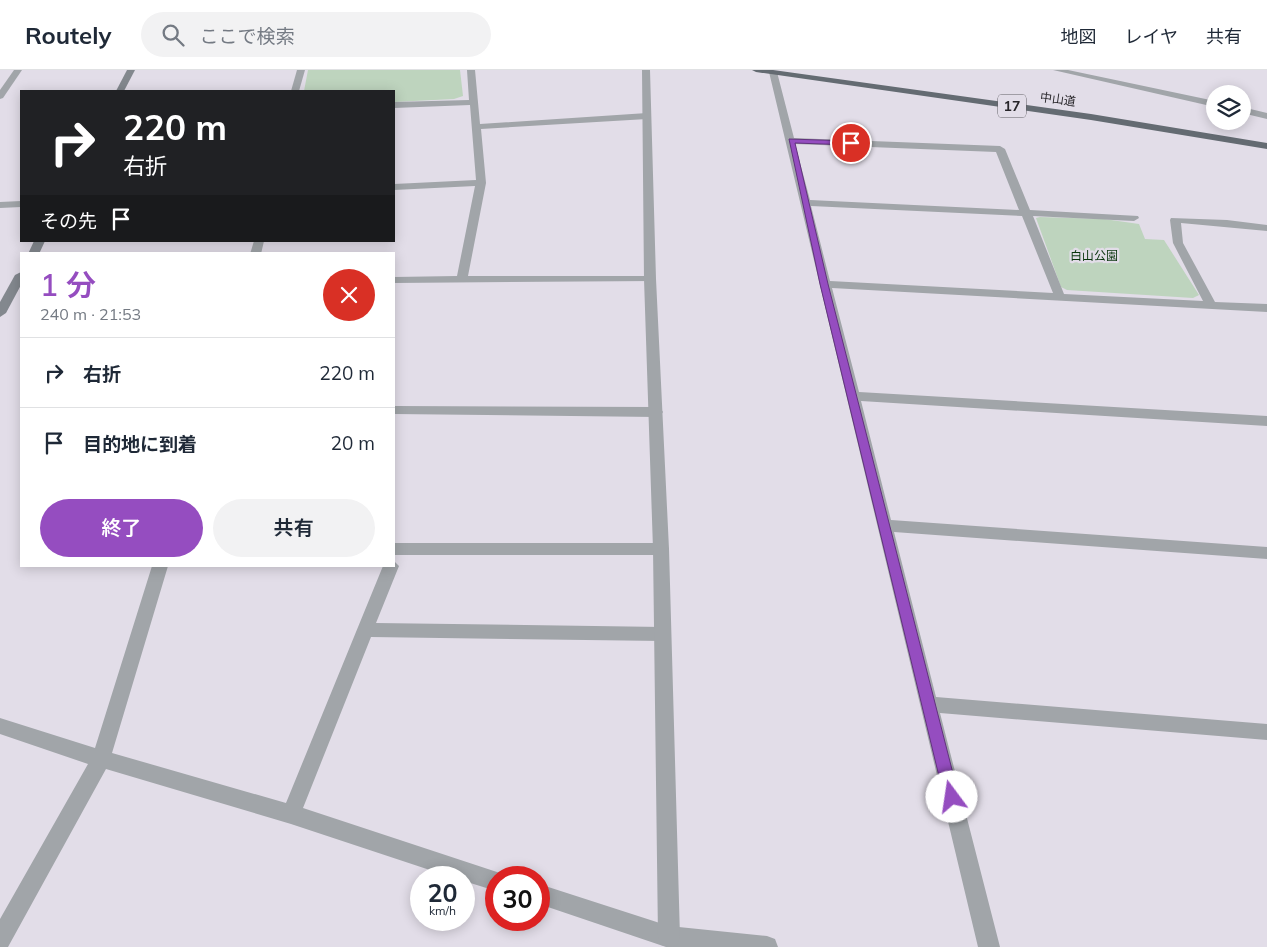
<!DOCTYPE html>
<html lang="ja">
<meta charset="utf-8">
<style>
:root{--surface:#fff;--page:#f2f2f3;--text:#1f2937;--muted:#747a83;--line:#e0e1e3;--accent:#954dc0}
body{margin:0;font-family:Mulish,"Noto Sans JP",sans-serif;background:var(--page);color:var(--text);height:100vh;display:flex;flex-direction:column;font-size:19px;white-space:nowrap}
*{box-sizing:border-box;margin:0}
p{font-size:16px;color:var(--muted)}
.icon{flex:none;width:28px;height:28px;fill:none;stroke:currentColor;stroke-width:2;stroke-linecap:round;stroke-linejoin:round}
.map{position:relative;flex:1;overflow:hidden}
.drawer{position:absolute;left:20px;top:182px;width:375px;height:315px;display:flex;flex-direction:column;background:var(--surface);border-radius:0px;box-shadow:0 2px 12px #0003}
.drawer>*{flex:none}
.banner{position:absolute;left:20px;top:20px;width:375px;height:152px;border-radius:0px;box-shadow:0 2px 12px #0003;background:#202124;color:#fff;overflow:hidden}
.tools{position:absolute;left:1206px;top:15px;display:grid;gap:10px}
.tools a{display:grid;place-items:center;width:45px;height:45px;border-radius:50%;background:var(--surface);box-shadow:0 2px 12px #0003;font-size:25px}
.speed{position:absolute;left:410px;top:796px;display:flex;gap:10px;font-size:25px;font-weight:700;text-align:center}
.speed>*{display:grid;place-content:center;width:65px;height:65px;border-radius:50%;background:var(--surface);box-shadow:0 2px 12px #0003;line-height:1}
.speed small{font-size:12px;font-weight:400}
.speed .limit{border:8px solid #d22;background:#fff;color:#111}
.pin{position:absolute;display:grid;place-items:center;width:42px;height:42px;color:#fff;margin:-21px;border:2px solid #fff;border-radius:50%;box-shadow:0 1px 5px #0007}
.me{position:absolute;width:55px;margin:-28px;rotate:346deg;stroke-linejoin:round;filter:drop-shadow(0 0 4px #0008)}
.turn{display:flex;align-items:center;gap:18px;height:105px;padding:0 20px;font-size:22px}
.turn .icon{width:65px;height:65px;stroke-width:2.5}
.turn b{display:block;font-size:35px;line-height:42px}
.then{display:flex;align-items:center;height:48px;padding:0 20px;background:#0003;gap:10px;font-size:19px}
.round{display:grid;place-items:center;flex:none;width:52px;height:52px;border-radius:26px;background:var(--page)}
.headline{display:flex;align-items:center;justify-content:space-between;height:85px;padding:0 20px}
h1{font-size:30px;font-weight:600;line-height:38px;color:var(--accent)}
.cta{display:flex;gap:10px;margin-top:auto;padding:10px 20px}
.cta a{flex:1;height:58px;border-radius:30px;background:var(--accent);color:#fff;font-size:20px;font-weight:600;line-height:58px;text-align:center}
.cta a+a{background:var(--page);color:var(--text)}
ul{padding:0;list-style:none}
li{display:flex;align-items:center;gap:15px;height:70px;padding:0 20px;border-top:1px solid var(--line)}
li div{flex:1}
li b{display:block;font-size:19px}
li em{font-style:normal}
header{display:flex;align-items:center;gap:30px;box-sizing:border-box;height:70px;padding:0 25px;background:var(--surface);border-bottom:1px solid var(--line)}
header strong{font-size:24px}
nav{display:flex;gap:28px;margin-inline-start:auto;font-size:18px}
.search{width:350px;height:45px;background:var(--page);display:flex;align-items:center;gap:12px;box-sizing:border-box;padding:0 18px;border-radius:28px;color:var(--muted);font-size:19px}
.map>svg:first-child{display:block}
.green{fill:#bed4be}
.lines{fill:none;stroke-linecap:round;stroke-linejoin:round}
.minor{fill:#a1a5a9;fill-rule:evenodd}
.tertiary{fill:#a1a5a9;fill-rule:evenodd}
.secondary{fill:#83888e;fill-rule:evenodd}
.trunk{fill:#646b72;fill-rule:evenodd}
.route{fill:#954dc0;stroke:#61327d}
.labels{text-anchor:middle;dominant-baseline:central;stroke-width:4.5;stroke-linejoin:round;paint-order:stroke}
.far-street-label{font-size:12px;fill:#272529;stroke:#e2dde8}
.far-park-label{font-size:12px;fill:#0a350e;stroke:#e2dde8}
.shield{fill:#e2dde8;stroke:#5f5c62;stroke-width:1}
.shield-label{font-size:14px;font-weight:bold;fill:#272529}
</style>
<header>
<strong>Routely</strong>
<div class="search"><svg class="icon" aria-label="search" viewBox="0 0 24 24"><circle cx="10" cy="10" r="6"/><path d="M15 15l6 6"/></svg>ここで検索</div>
<nav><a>地図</a><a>レイヤ</a><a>共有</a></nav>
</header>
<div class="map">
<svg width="1267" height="877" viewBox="0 0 1267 877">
<rect width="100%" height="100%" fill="#e2dde8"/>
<g class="green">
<path d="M308 0H460L463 26 454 29 394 32V21H304Z"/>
<path d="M1040 147 1104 149 1139 154 1145 169 1164 170 1199 225 1193 228 1067 220 1061 217 1036 148Z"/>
</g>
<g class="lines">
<g class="minor">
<path d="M14 0H22L3 28 0 29V20Z"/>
<path d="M297 0H305L299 21H291Z"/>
<path d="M467 0H475L480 54 647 43 651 46 647 49 481 59 486 113 468 206H650L654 207 656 209 654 211 394 213V207L457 206 475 116 394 120V114L476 110 470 35 394 38V32L469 30Z"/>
<path d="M771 0 777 2 794 68 1000 76 1005 79 1030 140 1138 146 1139 148 1134 151 1033 146 1064 224 1203 231 1173 173 1170 150 1171 148 1227 150 1267 155V161L1181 153 1183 173 1215 232 1267 234V242L832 218 859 322 1267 346V356L861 331 891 450 1267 477V489L894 462 936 627 1267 654V670L940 643 1000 877H978L769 2ZM795 74 996 82 1019 140 810 130ZM811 136 1022 146 1053 223 830 211Z"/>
<path d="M21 131V137L0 138V132Z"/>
<path d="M254 171H264L261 184H250Z"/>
<path d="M394 336 656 337 661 339 663 342 661 345 656 347 394 344Z"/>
<path d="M394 473H661L667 475 669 479 667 483 661 485H394Z"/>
<path d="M394 491 399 496 376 553 663 557 669 559 671 564 669 569 663 571 371 567 303 738 503 804 505 808H496V821L464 811V808H454L291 754 106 699 8 877H0V849L88 694 0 664V648L95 678 152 496H168L112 683 286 733 383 496H394Z"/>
<path d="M539 814 669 856 767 866 775 869 778 877H666L539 834Z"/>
</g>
<g class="tertiary">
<path d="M642 0H650L656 209 669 479 680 867 677 875 671 877 661 875 658 867 653 479 644 209Z"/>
<path d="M1053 0H1068L1215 31V37Z"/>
<path d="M1242 37 1267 43V49L1242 43Z"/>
</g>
<g class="secondary">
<path d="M127 0H135L124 21H116Z"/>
<path d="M34 171H45L39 184H28Z"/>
<path d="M21 202V215L6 243 0 247V232L15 205Z"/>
</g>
<path class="trunk" d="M752 0H773L1091 44 1267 73V79L1091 50 756 2Z"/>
</g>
<path class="route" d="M789 69 851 71 855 73 851 75 795 73 828 214 959 727 957 732 952 734 946 732 944 727 820 214Z"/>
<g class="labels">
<g class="far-street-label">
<text transform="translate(1058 29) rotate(8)">中山道</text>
</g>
<g class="far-park-label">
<text x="1094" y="185">白山公園</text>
</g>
<rect class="shield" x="998" y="24.5" width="28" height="23" rx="4"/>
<g class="shield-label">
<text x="1012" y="36">17</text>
</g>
</g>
</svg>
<div class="tools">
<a><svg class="icon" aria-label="layers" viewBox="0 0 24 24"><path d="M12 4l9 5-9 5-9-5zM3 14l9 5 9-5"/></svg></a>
</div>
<div class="speed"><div>20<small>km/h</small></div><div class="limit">30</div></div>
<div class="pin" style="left:851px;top:73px;background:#d93025"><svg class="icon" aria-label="arrive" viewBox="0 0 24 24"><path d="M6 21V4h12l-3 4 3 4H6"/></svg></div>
<svg class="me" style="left:952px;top:727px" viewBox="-20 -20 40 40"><circle r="19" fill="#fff"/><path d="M0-13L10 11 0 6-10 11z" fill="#954dc0"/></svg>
<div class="banner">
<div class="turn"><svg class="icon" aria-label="right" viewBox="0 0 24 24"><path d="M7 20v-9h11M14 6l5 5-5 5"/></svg><div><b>220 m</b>右折</div></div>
<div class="then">その先<svg class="icon" aria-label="arrive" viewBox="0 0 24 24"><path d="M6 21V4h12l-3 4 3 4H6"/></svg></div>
</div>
<section class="drawer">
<div class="headline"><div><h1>1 分</h1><p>240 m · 21:53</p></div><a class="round" style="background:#d93025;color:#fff"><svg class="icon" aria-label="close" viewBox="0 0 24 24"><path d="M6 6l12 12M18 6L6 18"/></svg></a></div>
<ul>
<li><svg class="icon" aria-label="right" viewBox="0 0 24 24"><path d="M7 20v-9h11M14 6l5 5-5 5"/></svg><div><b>右折</b></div><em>220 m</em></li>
<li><svg class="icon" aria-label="arrive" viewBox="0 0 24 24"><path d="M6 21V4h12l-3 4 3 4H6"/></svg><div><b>目的地に到着</b></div><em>20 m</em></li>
</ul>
<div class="cta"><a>終了</a><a>共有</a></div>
</section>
</div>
